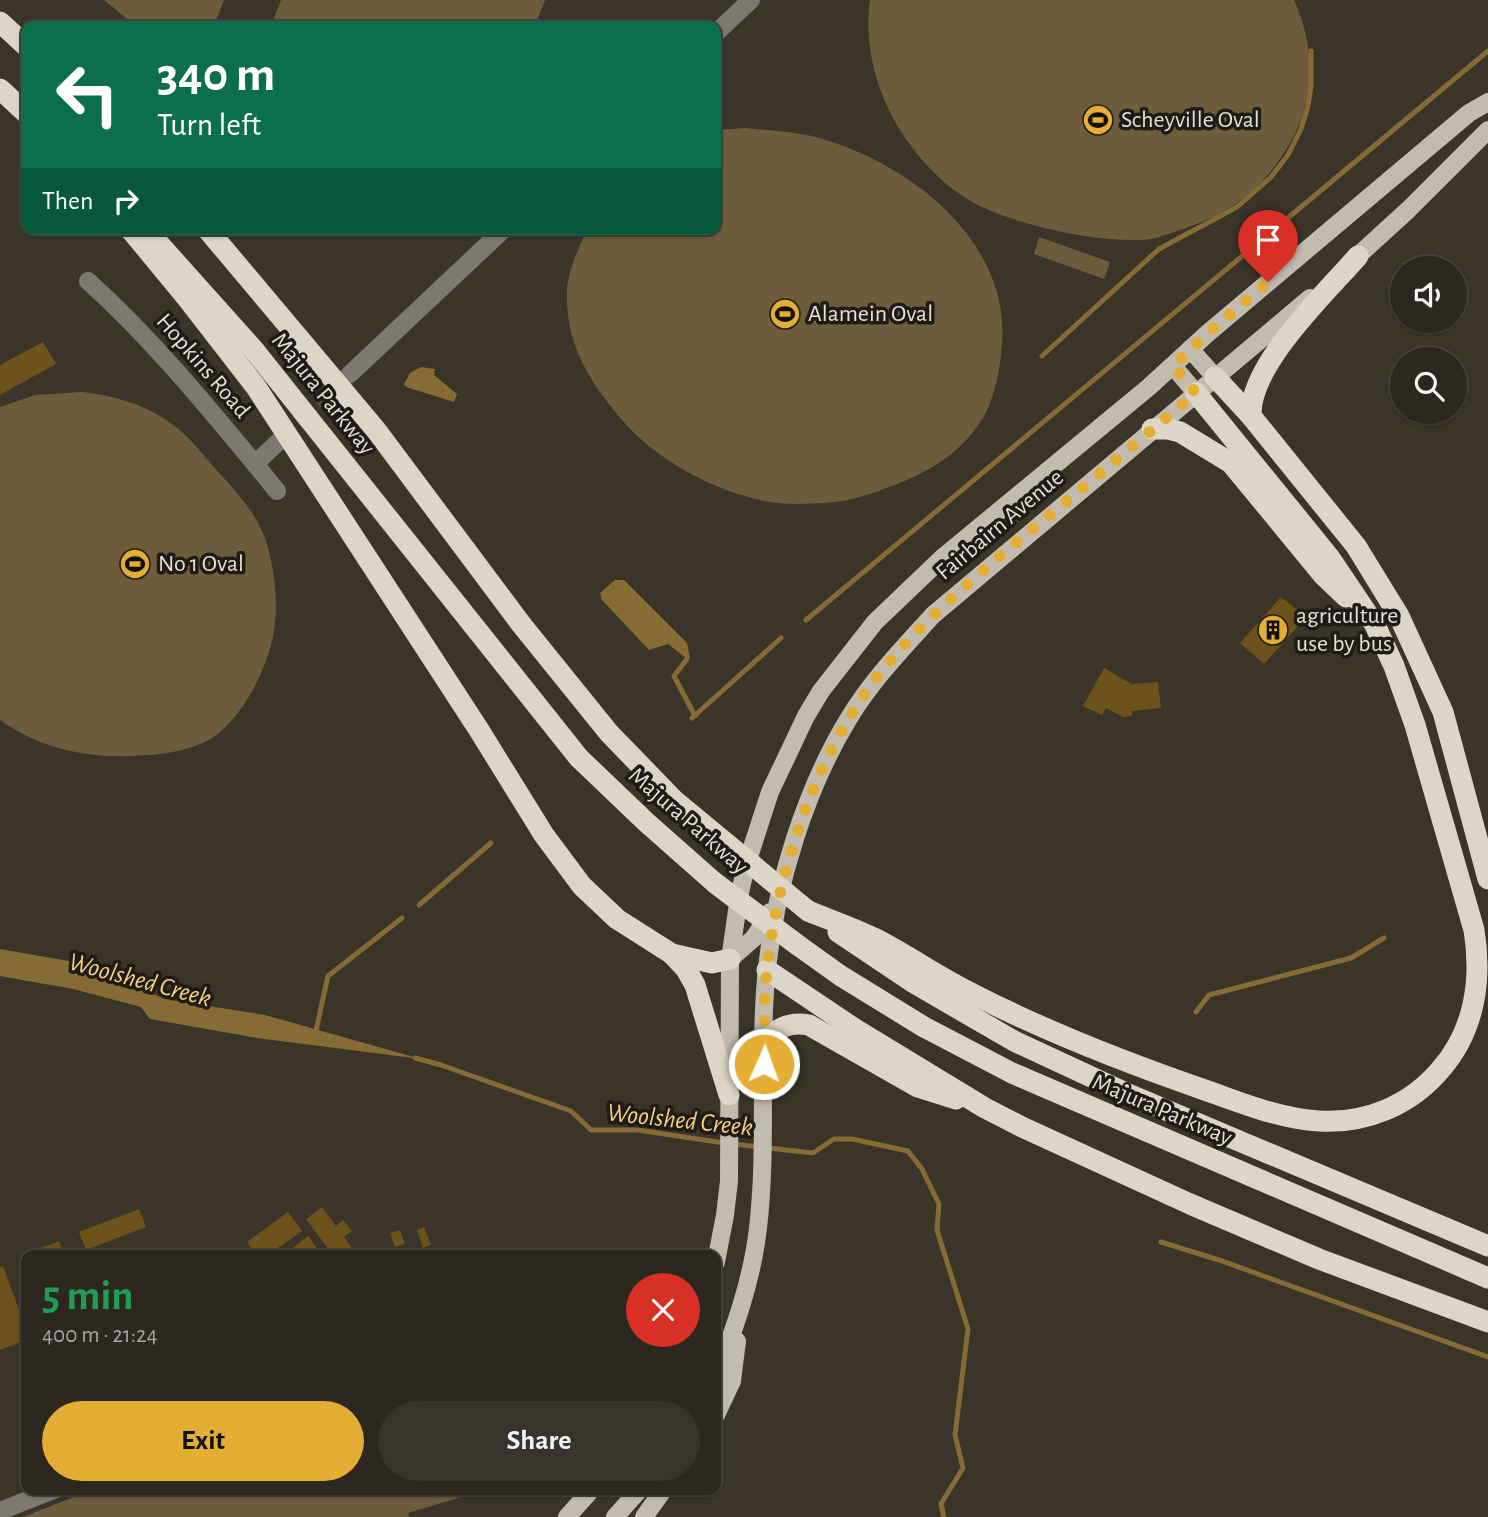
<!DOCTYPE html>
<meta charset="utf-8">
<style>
:root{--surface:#2c271f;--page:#38332c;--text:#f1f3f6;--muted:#a6a5a4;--line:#48443d;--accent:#e4ae35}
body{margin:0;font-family:"Alegreya Sans",sans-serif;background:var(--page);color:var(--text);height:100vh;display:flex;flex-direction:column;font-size:26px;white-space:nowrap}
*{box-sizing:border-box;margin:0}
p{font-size:23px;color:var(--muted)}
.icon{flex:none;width:38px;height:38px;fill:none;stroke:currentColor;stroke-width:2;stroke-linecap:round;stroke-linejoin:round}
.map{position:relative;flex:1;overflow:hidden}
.details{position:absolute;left:21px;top:1250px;width:700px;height:245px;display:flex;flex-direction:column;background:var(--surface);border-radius:14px;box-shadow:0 2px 5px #0004,0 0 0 2px var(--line)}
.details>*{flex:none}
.hud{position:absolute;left:21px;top:21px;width:700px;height:214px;border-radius:14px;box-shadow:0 2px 5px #0004,0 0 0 2px var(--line);background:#0b6e4f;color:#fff;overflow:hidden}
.fabs{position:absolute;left:1390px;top:256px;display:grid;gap:14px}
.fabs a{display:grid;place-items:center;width:77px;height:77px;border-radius:50%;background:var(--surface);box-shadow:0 2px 5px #0004,0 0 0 2px var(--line);font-size:35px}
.pin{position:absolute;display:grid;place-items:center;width:60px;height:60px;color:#fff;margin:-72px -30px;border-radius:50% 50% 50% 0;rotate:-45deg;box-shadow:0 0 7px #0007}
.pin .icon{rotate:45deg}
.me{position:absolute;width:77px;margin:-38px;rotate:2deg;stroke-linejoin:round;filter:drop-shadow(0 0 5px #0008)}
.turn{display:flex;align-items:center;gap:24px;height:147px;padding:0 21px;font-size:32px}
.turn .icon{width:91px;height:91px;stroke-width:2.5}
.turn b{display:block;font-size:49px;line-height:60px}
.then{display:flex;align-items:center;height:66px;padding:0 21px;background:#0003;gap:14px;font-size:26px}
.round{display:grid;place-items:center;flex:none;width:74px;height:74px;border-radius:37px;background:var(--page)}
.headline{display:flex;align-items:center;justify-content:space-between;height:119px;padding:0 21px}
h1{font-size:42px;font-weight:700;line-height:52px;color:#1e9e55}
.cta{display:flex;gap:14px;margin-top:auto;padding:14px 21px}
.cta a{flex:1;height:80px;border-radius:42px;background:var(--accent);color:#111;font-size:28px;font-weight:700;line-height:80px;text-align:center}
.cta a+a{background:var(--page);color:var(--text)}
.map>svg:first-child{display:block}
.green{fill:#6e5d3d}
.water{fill:#866b35}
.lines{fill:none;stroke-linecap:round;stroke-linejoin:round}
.stream{stroke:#866b35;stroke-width:5}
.building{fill:#6d531b}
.minor-tunnel{stroke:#534e43;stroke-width:18;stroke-dasharray:18 9;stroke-linecap:butt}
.minor{stroke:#7c7973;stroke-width:18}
.major{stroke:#c2bbb0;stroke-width:18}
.highway{stroke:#ddd6c8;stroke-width:21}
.highway-bridge{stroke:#ddd6c8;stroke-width:21}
.route{stroke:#e4ae35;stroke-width:12;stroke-dasharray:0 21.6}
.labels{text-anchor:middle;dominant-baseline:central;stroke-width:7;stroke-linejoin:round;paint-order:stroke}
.poi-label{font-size:24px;fill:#e3dfd9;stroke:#1f1c17;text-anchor:start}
.street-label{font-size:24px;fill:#e3dfd9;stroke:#1f1c17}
.water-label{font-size:26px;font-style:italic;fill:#fad080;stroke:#1f1c17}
</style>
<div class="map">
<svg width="1488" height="1517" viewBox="0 0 1488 1517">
<rect width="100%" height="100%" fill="#3a3429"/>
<g class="green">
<path d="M104 0H224L214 26H136Z"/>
<path d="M281 0H545L535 26H271Z"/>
<path d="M870 0H1294C1315 46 1316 98 1290 143 1263 190 1229 215 1177 231 1165 235 1153 240 1141 240 1107 241 1074 235 1041 227 1011 219 980 210 954 190 897 146 860 72 870 0Z"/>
<path d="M746 128C773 131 800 132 826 140 914 167 1010 243 1002 344 1000 369 995 400 981 421 961 452 931 471 897 484 874 493 849 502 824 503 806 504 784 505 765 501 714 491 656 460 622 420 589 381 565 344 567 290 568 270 579 248 587 229H716V130Z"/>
<path d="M1039 237 1110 262 1104 279 1034 254Z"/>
<path d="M82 392C118 396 155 407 183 433 197 446 209 462 222 476 240 496 257 515 266 541 275 570 279 606 273 636 266 672 240 723 207 741 183 753 155 755 130 756 83 758 38 747 0 720V407L35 395Z"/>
<path d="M94 1489H488L408 1513 409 1517H23Z"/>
</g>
<g class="water">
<path d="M421 367 435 369 434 375 457 394 454 402 406 387 404 384 410 373Z"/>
<path d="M615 580H624L687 643 690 658 687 659 668 644 649 650 602 600 600 593Z"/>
<path d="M0 949 80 963 165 999 265 1015 421 1059 257 1038 150 1019 141 1007 73 989 0 976Z"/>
</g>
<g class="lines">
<g class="stream">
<path d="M1042 356 1159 249 1237 207 1271 177 1288 155 1301 129 1308 106 1311 86V51"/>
<path d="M806 620 1488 51"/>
<path d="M687 659 674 676 695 716"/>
<path d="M692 718 781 638"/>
<path d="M419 905 491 843"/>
<path d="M1196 1012 1209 995 1351 958 1384 938"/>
<path d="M315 1035 328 976 402 918"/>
<path d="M415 1058 441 1065 571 1111 591 1130H638L724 1143"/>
<path d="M734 1144 813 1153 834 1139H852L908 1151 922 1169 939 1204 937 1230 968 1329 955 1435 963 1468 941 1504 944 1517"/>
<path d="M1161 1242 1222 1261 1488 1357"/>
</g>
</g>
<g class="building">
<path d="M43 342 56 364 0 395V365Z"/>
<path d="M1281 597 1306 617 1264 664 1240 643Z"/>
<path d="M1104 668 1132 684 1158 682 1161 708 1132 711V716L1123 717 1106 708 1102 715 1083 706Z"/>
<path d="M322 1207 336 1226 343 1220 352 1231 344 1237 357 1255H333L306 1219Z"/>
<path d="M139 1209 146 1227 86 1250 79 1232Z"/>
<path d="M288 1212 302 1231 268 1255H256L247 1242Z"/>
<path d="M424 1227 431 1245 423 1248 417 1230Z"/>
<path d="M400 1230 405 1244 395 1247 390 1233Z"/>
<path d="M308 1236 322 1255H296L291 1249Z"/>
<path d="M59 1241 64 1254 63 1255H24Z"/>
<path d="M3 1266 26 1329V1340L0 1350V1267Z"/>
</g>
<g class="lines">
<path class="minor-tunnel" d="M278 441 348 377"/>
<g class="minor">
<path d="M716 33 751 0"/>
<path d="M88 281C150 337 202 400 255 464L277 443"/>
<path d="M350 374 504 229"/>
<path d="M255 464 277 491"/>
<path d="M0 1511 56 1489"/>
</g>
<g class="major">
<path d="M1350 263 1408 210 1488 130"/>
<path d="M1190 349 1215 377"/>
<path d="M1173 366 1196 393"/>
<path d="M730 959 754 938 770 912"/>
<path d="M716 1262 725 1215 729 1181 730 959 739 897 746 866 770 792 806 716 821 691 875 622 942 558 1149 387 1208 333 1469 113 1488 102"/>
<path d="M716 1376C735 1328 752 1280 758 1228 768 1142 758 1055 767 968 776 885 805 790 849 718 872 680 904 647 933 615L1310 298"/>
<path d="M716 1415 732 1381 737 1341"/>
<path d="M567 1517 592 1489"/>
<path d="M615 1517 640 1489"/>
<path d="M644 1517 664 1489"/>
</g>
<g class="highway">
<path d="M0 22 26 46"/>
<path d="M0 89 26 113"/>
<path d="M130 229 187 298 256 387 479 730 544 835 582 886 617 919 672 954 712 963 730 959"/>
<path d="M207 229 376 430 521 624 609 733 674 800 726 843"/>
<path d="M152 236 254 350 579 758 646 822 715 883"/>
<path d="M1215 377 1251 416 1356 546 1399 616 1443 712 1488 879"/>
<path d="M1251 416C1249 365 1325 294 1358 256"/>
<path d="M1152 429H1168L1180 432 1231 463 1324 576 1346 597"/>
<path d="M808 911C830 920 854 928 876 939 909 956 940 978 973 994 1047 1032 1124 1062 1202 1089 1240 1102 1279 1119 1319 1121 1366 1124 1411 1105 1441 1069 1475 1030 1482 979 1474 930L1415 725 1394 666 1375 625 1330 558 1196 393"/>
<path d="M838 932 914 983 1014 1041 1128 1094 1488 1246"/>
<path d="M799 946 841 976 924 1027 1012 1073 1488 1278"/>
<path d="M672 954 686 969 695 985 729 1095"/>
<path d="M767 970 855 1029 985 1108 1022 1127 1190 1204 1319 1259 1488 1322"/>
<path d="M764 1043C776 1028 790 1021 809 1025L918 1087 956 1099"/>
</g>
<g class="highway-bridge">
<path d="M726 843 808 911"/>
<path d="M715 883 799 946"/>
</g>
</g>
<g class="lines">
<path class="route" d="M764 1064C765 1032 764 1000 767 968 777 884 805 791 849 718 896 639 972 580 1041 522 1093 480 1144 436 1196 393L1173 366 1208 333 1268 282"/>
</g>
<defs>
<g id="stadium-disc" transform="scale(1.575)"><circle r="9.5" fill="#e4ae35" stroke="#1f1c17"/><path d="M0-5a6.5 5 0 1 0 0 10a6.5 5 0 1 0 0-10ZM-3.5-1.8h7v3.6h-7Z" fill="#111"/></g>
<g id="building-disc" transform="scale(1.575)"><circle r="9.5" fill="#e4ae35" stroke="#1f1c17"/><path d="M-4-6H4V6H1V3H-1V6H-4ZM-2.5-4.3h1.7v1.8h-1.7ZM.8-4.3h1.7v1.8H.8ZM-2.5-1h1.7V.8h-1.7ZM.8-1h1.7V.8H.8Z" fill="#111"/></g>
</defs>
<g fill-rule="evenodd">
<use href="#stadium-disc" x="1098" y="120"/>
<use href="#stadium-disc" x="785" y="314"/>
<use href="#stadium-disc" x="135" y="564"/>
<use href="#building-disc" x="1273" y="630"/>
</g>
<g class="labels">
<g class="poi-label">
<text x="1121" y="120">Scheyville Oval</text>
<text x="808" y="314">Alamein Oval</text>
<text x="158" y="564">No 1 Oval</text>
<text x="1296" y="616">agriculture<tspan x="1296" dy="28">use by bus</tspan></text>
</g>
<g class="street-label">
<text transform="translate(203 366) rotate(49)">Hopkins Road</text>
<text transform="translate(323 394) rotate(51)">Majura Parkway</text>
<text transform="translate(1000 525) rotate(-40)">Fairbairn Avenue</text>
<text transform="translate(688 821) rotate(41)">Majura Parkway</text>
<text transform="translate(1162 1110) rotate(23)">Majura Parkway</text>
</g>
<g class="water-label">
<text transform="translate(140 980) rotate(15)">Woolshed Creek</text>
<text transform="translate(680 1120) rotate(6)">Woolshed Creek</text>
</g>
</g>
</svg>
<div class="fabs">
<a><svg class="icon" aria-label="sound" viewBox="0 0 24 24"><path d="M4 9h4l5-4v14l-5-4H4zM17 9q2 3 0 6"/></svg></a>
<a><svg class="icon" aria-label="search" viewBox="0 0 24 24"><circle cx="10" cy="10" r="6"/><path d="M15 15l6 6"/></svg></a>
</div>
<div class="pin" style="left:1268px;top:282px;background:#d93025"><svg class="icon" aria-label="arrive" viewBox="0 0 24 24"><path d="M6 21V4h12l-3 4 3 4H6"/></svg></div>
<svg class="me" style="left:764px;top:1064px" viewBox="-20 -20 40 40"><circle r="17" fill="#e4ae35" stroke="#fff" stroke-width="3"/><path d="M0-11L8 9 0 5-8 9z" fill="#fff"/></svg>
<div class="hud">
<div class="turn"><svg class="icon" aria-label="left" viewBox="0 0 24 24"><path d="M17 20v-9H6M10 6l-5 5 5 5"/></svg><div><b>340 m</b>Turn left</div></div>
<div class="then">Then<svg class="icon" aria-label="right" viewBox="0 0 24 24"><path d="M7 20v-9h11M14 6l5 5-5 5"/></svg></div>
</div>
<section class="details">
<div class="headline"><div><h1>5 min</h1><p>400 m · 21:24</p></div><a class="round" style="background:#d93025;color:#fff"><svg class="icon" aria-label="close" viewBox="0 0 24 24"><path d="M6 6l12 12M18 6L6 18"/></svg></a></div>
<div class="cta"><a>Exit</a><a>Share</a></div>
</section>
</div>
